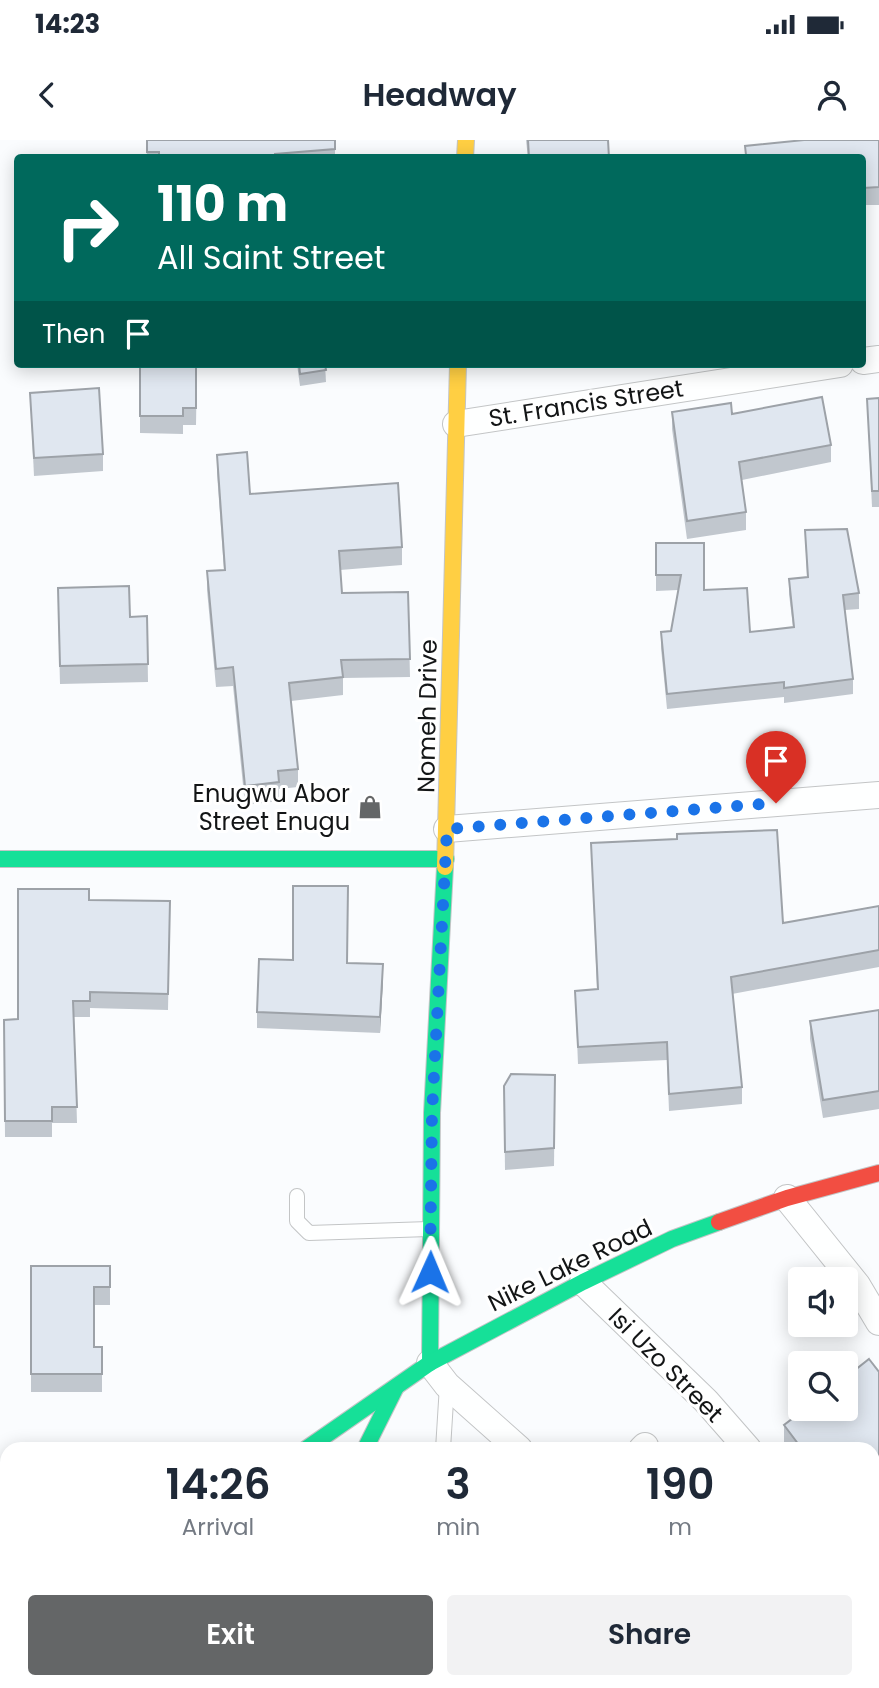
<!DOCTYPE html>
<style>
:root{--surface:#fff;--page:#f2f2f3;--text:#1f2937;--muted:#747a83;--accent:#646667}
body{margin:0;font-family:Poppins,sans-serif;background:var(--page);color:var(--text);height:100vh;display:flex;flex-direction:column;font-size:26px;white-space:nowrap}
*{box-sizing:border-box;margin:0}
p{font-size:23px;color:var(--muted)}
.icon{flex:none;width:38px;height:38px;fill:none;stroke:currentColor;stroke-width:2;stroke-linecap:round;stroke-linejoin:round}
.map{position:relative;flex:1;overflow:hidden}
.drawer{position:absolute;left:0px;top:1302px;width:880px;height:247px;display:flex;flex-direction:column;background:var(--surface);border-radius:21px 21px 0 0;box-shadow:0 4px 18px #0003}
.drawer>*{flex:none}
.top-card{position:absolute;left:14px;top:14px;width:852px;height:214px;border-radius:7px;box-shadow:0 4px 18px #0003;background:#00695c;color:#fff;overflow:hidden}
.fabs{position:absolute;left:788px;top:1127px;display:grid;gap:14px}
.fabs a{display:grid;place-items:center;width:70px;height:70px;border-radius:7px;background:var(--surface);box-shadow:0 4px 18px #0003;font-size:35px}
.pin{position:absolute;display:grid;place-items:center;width:60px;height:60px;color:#fff;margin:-72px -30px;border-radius:50% 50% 50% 0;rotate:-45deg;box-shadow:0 0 7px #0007}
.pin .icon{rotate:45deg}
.me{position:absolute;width:77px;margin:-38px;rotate:1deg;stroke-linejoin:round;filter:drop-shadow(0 0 5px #0008)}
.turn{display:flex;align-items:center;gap:24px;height:147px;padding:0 28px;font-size:32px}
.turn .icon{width:91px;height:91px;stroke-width:2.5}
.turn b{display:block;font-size:49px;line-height:60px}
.then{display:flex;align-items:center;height:66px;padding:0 28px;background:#0003;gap:14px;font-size:26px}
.eta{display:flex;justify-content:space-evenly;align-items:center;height:119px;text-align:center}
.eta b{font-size:42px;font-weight:600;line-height:49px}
.action{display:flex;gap:14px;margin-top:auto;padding:14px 28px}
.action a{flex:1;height:80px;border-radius:7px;background:var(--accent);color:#fff;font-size:28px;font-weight:600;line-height:80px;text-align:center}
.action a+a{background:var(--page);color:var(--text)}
.status{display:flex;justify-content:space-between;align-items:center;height:49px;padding:0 35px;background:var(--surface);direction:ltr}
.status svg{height:19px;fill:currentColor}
header{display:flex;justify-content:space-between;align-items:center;height:91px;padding:0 28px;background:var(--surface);font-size:32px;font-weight:600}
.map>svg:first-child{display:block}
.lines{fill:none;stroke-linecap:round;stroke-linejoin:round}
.lane-casing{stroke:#c3c5c6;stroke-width:16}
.street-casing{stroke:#c3c5c6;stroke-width:28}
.fast-casing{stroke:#c3c5c6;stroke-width:18}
.slow-casing{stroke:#c3c5c6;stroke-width:18}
.jam-casing{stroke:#c3c5c6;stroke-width:18}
.lane{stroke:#feffff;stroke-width:14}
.street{stroke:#feffff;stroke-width:26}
.fast{stroke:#16e098;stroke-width:16}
.slow{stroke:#ffcf43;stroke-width:16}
.jam{stroke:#f24e42;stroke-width:16}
.wall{fill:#c1c7ce}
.shaded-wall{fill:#9da2a8}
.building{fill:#e0e7f0;stroke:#9da2a8;stroke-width:2}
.route{stroke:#1a73e8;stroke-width:12;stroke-dasharray:0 21.6}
.labels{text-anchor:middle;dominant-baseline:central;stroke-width:6;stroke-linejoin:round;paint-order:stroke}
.street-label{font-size:24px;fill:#131516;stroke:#fff}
.poi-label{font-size:24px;fill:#131516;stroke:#fff;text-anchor:end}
</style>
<div class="status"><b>14:23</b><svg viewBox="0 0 49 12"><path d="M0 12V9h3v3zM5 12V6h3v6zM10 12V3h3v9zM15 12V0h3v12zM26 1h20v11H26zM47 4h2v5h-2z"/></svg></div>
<header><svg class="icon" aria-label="back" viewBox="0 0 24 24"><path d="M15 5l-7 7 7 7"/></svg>Headway<svg class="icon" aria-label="person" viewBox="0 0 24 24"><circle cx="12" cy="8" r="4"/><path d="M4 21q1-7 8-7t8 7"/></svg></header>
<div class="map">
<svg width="879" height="1548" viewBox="0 0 879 1548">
<rect width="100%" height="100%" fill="#fafcfe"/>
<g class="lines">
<g class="lane-casing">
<g id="lane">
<path d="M297 1056V1081L309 1093 429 1089"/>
<path d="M443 1309 447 1245"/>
<path d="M365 1548 372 1542"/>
</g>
</g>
<g class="street-casing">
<g id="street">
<path d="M863 221 879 219"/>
<path d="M456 284 840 224"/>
<path d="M447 689 879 655"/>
<path d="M787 1058 857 1145 879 1182"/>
<path d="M583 1142 706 1261 748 1309"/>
<path d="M430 1223 447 1245 519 1309"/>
<path d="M642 1309 645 1306"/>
<path d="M873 1455 879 1462"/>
<path d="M141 1542 143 1548"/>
<path d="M530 1548 538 1542"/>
</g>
</g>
<g class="fast-casing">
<g id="fast">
<path d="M0 719H446"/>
<path d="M430 1223 432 973 445 727"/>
<path d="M306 1309 430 1223 583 1142 672 1099 719 1082"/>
<path d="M365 1309 396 1247"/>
<path d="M0 1533 7 1528"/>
<path d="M329 1542V1548"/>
</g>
</g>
<g class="slow-casing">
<g id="slow">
<path d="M465 18 466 0"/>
<path d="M445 727 458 224"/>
</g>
</g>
<g class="jam-casing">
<path id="jam" d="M719 1082 787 1058 879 1033"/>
</g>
<use href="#lane" class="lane"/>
<use href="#street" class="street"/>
<use href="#fast" class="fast"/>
<use href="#slow" class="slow"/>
<use href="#jam" class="jam"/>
</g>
<g class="wall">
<path d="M146 0H335V18H147Z"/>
<path d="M526 0H608L609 18H528Z"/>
<path d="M879 0V65H863V18L745 16V6Z"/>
<path d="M140 224H197L196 285H183V294L140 293Z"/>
<path d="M297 224H325L326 242 300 246Z"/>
<path d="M30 253 103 314V331L34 336Z"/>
<path d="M879 258V367H872L867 259Z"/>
<path d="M672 272 732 274 831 305V322L742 340 746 372V390L687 399 672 289Z"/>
<path d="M217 315 250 354 402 407V425L340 430 342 453 408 452 410 537 343 538V555L291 561 298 629V647L279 649V661L245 665 233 546 216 547 207 450V431L224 430 217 333Z"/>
<path d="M805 390 859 453V469L845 470 853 539V554L784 563V557L667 569 661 508V492L671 491 678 450 656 451V403L704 450 750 492 793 487 789 454V439L807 437Z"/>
<path d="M58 466 130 477 147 476 148 542 60 544Z"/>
<path d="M591 703 783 783 879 766V827L732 854 742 947V964L669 971 667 920 578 924 575 851 597 849Z"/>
<path d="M89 760 170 761 168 870 90 868V877H74L77 983H52V997H5L4 880 18 879Z"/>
<path d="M348 823 383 840 380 893 257 888V872Z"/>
<path d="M879 870V969L823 978 810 899V881Z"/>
<path d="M555 935 554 1026 505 1030 504 946Z"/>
<path d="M31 1126H110V1165H94V1207H102V1252H31Z"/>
<path d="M879 1232V1430L873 1422V1309H787L784 1305V1285Z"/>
</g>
<g class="shaded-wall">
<path d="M383 824V840L380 893V877Z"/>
<path d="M7 1428V1446L0 1454V1436Z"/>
<path d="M598 1542V1548H589Z"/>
</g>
<g class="building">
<path d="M147 0H335V9L275 14V18H159V12H147Z"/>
<path d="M528 0H608L609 18H529Z"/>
<path d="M804 0H879V47L863 48V18H727L746 15 745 6Z"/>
<path d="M140 224H196V268H183V276H140Z"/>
<path d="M299 224H325L326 230 300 234Z"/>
<path d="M99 248 103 314 34 318 30 253Z"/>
<path d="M822 257 831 305 739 322 746 372 687 381 672 272 731 263 732 274Z"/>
<path d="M879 258V351H872L867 259Z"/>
<path d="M247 312 250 354 398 343 402 407 339 411 342 453 408 452 410 519 341 520 343 537 289 543 298 629 278 631 279 642 245 646 233 527 216 529 207 431 225 430 217 315Z"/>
<path d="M847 389 859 453 843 455 853 539 784 548V542L667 554 661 492 671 491 681 435H656V403H704V450L747 448 750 492 794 487 789 439 808 437 805 390Z"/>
<path d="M129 446 130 477 147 476 148 524 60 526 58 448Z"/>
<path d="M777 690 783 783 879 766V810L731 837 742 947 669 954 667 902 578 907 575 851 598 849 591 703 677 699V694Z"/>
<path d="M293 746H348L347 823 383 824 380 877 257 872 259 819 293 820Z"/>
<path d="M18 749H89V760L170 761 168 854 90 852V861H73L77 967H52V981H5L4 880 18 879Z"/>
<path d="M879 870V951L823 960 810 881Z"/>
<path d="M511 934 555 935 554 1008 505 1012 504 946Z"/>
<path d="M31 1126H110V1147H94V1207H102V1234H31Z"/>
<path d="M869 1219 879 1232V1410L873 1402V1309H802L784 1285 805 1269H845V1238Z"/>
<path d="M0 1366 7 1372V1428L0 1436Z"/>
<path d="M873 1494 879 1501V1548H721L729 1542H873Z"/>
<rect x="204" y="1542" width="52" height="6"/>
<path d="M547 1542H597L589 1548H539Z"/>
</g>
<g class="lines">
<path class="route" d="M430 1132 432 973 447 689 776 663"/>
</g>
<defs>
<g id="shop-bare" transform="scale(1.89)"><path d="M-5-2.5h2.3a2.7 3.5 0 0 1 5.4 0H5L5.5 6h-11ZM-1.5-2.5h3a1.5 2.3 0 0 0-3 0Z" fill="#646667" stroke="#fff" stroke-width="2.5" paint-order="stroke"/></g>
</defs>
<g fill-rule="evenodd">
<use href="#shop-bare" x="370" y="667"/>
</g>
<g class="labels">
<g class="street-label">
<text transform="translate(586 263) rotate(-9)">St. Francis Street</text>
<text transform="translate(427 576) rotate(-89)">Nomeh Drive</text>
<text transform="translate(570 1125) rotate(-26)">Nike Lake Road</text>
<text transform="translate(666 1225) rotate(45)">Isi Uzo Street</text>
</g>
<g class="poi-label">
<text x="350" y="653">Enugwu Abor<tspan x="350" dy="28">Street Enugu</tspan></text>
</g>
</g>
</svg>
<div class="fabs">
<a><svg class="icon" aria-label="sound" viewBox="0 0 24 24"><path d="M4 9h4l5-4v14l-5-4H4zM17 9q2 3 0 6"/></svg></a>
<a><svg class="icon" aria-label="search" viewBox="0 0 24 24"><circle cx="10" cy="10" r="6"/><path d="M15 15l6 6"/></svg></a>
</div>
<div class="pin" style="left:776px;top:663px;background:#d93025"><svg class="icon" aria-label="arrive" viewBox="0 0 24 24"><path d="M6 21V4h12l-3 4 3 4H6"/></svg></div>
<svg class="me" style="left:430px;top:1132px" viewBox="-20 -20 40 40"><path d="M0-17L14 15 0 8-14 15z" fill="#1a73e8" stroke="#fff" stroke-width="4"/></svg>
<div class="top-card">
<div class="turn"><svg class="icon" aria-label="right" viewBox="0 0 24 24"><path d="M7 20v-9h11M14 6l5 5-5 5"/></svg><div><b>110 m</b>All Saint Street</div></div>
<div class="then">Then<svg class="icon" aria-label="arrive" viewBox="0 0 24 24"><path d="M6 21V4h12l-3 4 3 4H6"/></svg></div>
</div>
<section class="drawer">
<div class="eta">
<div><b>14:26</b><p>Arrival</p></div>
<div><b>3</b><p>min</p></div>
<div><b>190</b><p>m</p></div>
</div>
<div class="action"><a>Exit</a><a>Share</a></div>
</section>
</div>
